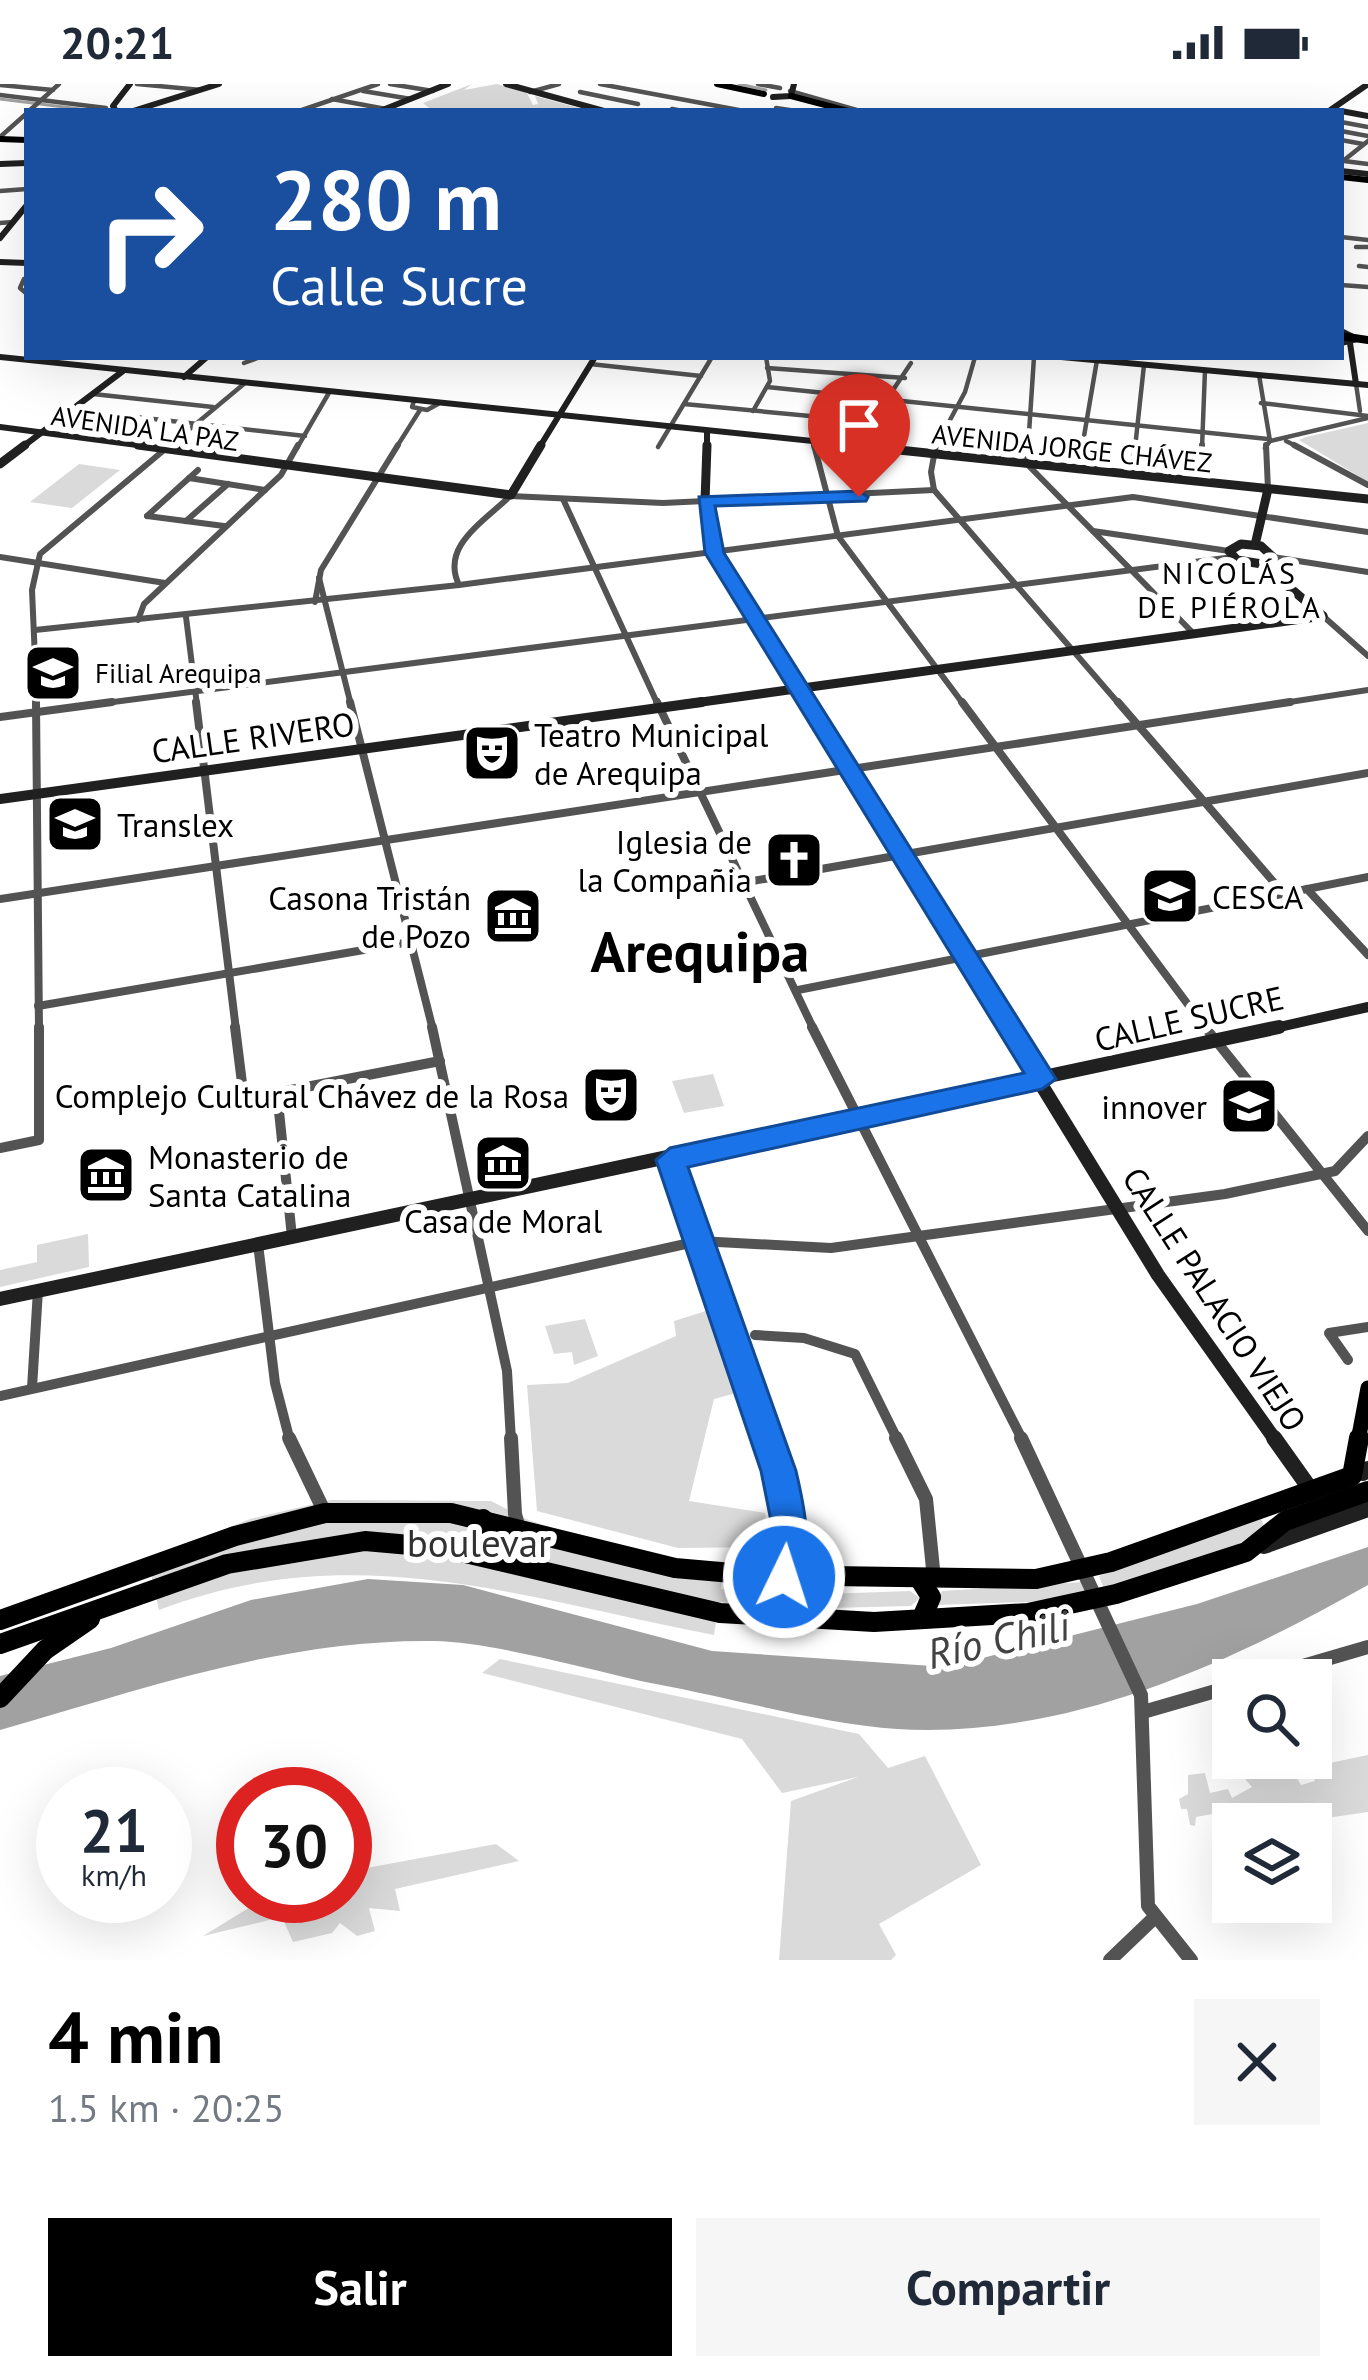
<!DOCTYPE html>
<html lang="es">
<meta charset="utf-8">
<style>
:root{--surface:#fff;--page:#f6f6f7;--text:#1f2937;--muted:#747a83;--accent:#000}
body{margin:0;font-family:"PT Sans",sans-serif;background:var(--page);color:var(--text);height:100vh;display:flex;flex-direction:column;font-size:45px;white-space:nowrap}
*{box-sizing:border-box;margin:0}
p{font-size:39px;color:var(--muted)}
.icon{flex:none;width:66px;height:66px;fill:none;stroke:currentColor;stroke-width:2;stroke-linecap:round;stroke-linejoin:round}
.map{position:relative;height:1876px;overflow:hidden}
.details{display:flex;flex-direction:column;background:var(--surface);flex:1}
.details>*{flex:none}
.hud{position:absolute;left:24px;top:24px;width:1320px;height:252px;border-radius:0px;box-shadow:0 12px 48px #0002;background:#1a4fa0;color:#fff;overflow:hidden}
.buttons{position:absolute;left:1212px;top:1575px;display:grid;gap:24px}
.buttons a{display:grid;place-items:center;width:120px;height:120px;border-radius:0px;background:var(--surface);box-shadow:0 12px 48px #0002;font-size:60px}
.speed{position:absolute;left:36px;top:1683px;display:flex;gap:24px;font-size:60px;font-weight:700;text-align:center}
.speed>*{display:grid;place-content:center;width:156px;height:156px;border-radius:50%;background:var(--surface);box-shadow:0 12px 48px #0002;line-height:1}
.speed small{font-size:30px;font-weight:400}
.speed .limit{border:18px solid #d22;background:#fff;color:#111}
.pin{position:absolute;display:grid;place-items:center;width:102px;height:102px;color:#fff;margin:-123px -51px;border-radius:50% 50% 50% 0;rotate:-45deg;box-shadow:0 0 12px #0007}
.pin .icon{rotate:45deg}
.me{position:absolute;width:132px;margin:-66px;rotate:4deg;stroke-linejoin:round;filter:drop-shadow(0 0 9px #0008)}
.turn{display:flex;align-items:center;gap:42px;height:252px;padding:0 48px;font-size:54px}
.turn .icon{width:156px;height:156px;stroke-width:2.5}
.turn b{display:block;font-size:84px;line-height:102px}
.round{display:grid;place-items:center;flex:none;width:126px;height:126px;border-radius:0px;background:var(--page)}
.headline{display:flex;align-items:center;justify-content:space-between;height:204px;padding:0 48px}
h1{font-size:72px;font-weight:700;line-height:90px;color:var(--accent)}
.cta{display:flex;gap:24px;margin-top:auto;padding:24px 48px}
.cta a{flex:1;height:138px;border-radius:0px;background:var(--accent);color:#fff;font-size:48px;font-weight:700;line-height:138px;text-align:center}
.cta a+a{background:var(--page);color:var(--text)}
.status{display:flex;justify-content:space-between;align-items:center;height:84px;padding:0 60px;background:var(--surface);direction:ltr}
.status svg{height:33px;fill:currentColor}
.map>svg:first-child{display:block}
.green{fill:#dadada}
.water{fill:#a1a1a1}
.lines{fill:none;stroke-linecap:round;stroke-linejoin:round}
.stream{stroke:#a1a1a1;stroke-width:3}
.street-far4{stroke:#535353;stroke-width:4.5}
.street-far3{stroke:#535353;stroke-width:6}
.street-far2{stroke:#535353;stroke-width:8}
.street-far1{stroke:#535353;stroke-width:10}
.street{stroke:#535353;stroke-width:14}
.secondary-far4{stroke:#202020;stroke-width:6}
.secondary-far3{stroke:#202020;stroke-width:9}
.secondary-far2{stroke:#202020;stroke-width:10}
.secondary-far1{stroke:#202020;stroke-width:14}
.secondary{stroke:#202020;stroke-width:16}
.primary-far3{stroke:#000;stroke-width:6}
.primary-far2{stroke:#000;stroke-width:8}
.primary-far1{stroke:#000;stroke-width:15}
.primary{stroke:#000;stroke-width:20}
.route{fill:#1a73e8;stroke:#114b97;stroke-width:3}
.labels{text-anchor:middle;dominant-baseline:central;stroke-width:12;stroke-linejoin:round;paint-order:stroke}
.far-street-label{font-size:27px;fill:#000;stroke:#fff}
.far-poi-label{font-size:27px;fill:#000;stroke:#fff;text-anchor:start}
.far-neighbourhood-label{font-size:30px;letter-spacing:3px;fill:#000;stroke:#fff}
.poi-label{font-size:33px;fill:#000;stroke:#fff;text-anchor:start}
.street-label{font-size:33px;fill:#000;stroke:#fff}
.near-park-label{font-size:39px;fill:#313131;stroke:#fff}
.near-water-label{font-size:42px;font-style:italic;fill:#424242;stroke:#fff}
.town-label{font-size:57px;font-weight:bold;fill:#000;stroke:#fff}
</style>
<div class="status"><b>20:21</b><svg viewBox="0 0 49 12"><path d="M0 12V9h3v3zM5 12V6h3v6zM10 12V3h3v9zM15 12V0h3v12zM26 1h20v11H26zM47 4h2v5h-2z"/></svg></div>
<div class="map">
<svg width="1368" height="1876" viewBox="0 0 1368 1876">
<rect width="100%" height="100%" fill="#fff"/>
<g class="green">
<path d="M472 0 464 6 497 0 527 9 533 21 538 20 535 12 586 26 433 27 423 19Z"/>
<path d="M1368 339V398L1299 356 1306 353Z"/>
<path d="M79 380 120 386 72 424 30 418Z"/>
<path d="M713 990 724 1022 684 1029 672 997Z"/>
<path d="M88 1150 89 1183 0 1203V1186L37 1178V1161Z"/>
<path d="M709 1226 740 1308 714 1315 689 1417 765 1429 770 1463 678 1464 537 1427 527 1301 568 1299 676 1252 674 1237Z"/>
<path d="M585 1235 598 1272 574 1281 572 1268 554 1270 545 1242Z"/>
<path d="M331 1416 491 1417 528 1436 616 1464 677 1478 724 1481 721 1505 749 1509 755 1520 719 1518 714 1551C522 1514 352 1452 159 1526L148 1476 250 1435Z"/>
<path d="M1261 1435 1264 1442 1230 1466 1104 1505 1099 1492Z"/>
<path d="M1083 1498 1088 1509 1029 1518 936 1521 942 1507Z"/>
<path d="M910 1507 920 1514 911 1522 829 1524 825 1510Z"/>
<path d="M500 1575 859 1650 888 1684 925 1672 981 1781 879 1840 896 1871 891 1876H779L791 1717 858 1693 782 1709 742 1655 482 1589Z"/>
<path d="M1311 1666 1325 1680 1368 1671V1728L1285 1740H1233V1760L1227 1762 1218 1729 1196 1733 1195 1742 1190 1741 1187 1725H1181L1179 1715 1188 1710V1691L1205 1689 1210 1709 1228 1705 1232 1714 1252 1703 1237 1686 1254 1678 1260 1691H1295L1301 1701 1315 1697 1306 1674H1311Z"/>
<path d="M496 1760 519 1777 395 1805 400 1827 369 1824 375 1847 357 1852 340 1839 332 1849 293 1858 282 1833 203 1852 268 1812H345V1788Z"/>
</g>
<path class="water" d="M1368 1463V1501C1226 1581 1065 1655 897 1645 823 1640 731 1614 656 1600 592 1587 495 1558 434 1557 283 1555 143 1605 0 1646V1592L111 1564 251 1516 368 1495 463 1501 712 1567 947 1583 1197 1520Z"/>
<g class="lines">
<g class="stream">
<path d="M739 0 766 6"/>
<path d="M0 15 88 26"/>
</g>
<g class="street-far4">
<path d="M137 0 201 6"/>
<path d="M390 0 433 7"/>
<path d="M600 0 744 27"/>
<path d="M758 0 780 4"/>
<path d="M0 1 53 6"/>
<path d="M363 7 411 15"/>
<path d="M790 7 860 27"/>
<path d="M530 8 559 0"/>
<path d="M580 8 638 20"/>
<path d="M0 11 106 24"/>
<path d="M332 15 386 25"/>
<path d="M776 24 796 27"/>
<path d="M672 25 683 27"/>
<path d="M29 27 59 0"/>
<path d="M299 27 378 0"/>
<path d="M1341 38 1368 43"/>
<path d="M1341 47 1368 52"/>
<path d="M0 53 27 29"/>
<path d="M1341 56 1363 60"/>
<path d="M1343 77 1368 57"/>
<path d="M1344 77 1368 80"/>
<path d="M0 107 27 105"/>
<path d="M0 139 13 138"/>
<path d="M1341 153 1368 156"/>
<path d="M1356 163H1368"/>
<path d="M1359 182 1368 183"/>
<path d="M24 195 20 204 27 210"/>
<path d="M1341 201 1368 203"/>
<path d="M244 279 260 273"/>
<path d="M590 280 701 292"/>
<path d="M767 284 905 294"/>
<path d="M1259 291 1270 357 1368 334"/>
<path d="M1356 300 1360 327"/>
<path d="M767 303 1268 355"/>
<path d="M93 310 213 323"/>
<path d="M887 315 911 279"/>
<path d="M414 317 412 323 427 326 438 320"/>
<path d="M1261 319 1368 332"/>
<path d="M684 320 863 337 852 363"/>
<path d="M73 326 305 352"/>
<path d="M753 327 770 297 766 273"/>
<path d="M1286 357 1300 364"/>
<path d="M813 359 814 364"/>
<path d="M658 363 712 273"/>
<path d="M167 364 245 299"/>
<path d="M297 364 330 307"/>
<path d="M396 364 420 326"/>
<path d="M935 364 965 308 975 273"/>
<path d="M1028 364 1034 273"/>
<path d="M1082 364 1097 276"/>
<path d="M1135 364 1144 281"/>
<path d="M1202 364 1205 286"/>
<path d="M1265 364 1270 357"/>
</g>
<g class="street-far3">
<path d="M814 361 838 452 964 621"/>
<path d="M936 361 931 388 934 406 1120 621"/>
<path d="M1028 361 1027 380 1195 551"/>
<path d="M1266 361 1268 405"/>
<path d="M1294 361 1368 401"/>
<path d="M1078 385 1082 361"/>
<path d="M1132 390 1135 361"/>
<path d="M189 394 265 406"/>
<path d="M1200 398 1202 361"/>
<path d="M510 412 663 419 934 406"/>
<path d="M563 415 658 621"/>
<path d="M147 432 224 442"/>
<path d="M147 432 198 386"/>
<path d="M186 437 228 400"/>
<path d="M1093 447 1229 467"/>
<path d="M0 473 165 499"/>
<path d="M1273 473 1368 488"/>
<path d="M319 494 351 621"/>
<path d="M459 501C440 462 484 438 511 411"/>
<path d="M315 518 321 486 398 361"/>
<path d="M1323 532 1368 572"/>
<path d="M186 533 197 621"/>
<path d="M138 536 144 520 281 391 298 361"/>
<path d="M35 546 459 501 1133 413 1368 448"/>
<path d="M37 621 32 506 40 470 170 361"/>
<path d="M90 621 1233 473"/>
<path d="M1270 621 1368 606"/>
</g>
<g class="street-far2">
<path d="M36 618 39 946"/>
<path d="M196 618 236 946"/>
<path d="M350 618 433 946"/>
<path d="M657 618 814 946"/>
<path d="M962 618 1207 946"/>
<path d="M1118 618 1284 810"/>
<path d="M0 633 112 618"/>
<path d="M741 799 1368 689"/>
<path d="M1307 805 1368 871"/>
<path d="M0 815 1290 618"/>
<path d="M798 906 1368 793"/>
<path d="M38 922 410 858"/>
</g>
<g class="street-far1">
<path d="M235 943 244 1015 440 977"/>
<path d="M432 943 507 1287 511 1357"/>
<path d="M812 943 1023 1357"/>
<path d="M1205 943 1368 1147"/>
<path d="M277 1008 292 1153"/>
<path d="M0 1064 39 1056V943"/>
<path d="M671 1075 766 1357"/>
<path d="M258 1160 275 1299 290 1357"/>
<path d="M755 1251 804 1254 855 1270 898 1357"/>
<path d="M1348 1276 1329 1249 1368 1243"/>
<path d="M32 1304 38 1206"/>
<path d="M0 1312 699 1157 831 1164 1225 1110 1335 1087 1368 1052"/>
</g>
<g class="street">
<path d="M289 1354 325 1429"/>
<path d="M511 1354 515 1430 530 1484"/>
<path d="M896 1354 926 1415 934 1495"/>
<path d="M1021 1354 1141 1611 1148 1822 1191 1876"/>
<path d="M759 1530C806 1476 786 1415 765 1354"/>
<path d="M1255 1596 1368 1563"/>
<path d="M1143 1628 1233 1602"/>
<path d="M1110 1876 1155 1833"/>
</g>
<g class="secondary-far4">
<path d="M506 0 604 27"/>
<path d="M773 13 791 12 794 0"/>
<path d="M116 27 113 22 130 0"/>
<path d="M133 27 219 0"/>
<path d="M380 27 448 0"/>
<path d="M1329 27 1368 0"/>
<path d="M1341 27 1368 32"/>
<path d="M0 80 27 79"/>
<path d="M1341 87 1368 90"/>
<path d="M0 154 27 121"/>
<path d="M0 178 27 179"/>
<path d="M1341 247 1357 255 1341 259"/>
<path d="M1350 259 1356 300"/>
<path d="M0 273 880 364"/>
<path d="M1061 273 1368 301"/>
<path d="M184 293 207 273"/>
<path d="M0 343 160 364"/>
<path d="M21 364 123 287"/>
<path d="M539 364 595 273"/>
<path d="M707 364V347"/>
</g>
<g class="secondary-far3">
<path d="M138 361 511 411 541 361"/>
<path d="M707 361 705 417 715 469 808 621"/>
<path d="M851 361 1368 415"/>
<path d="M0 380 25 361"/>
<path d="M1241 460 1261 462 1273 473 1262 480 1237 476 1229 467Z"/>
<path d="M1255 461 1268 405"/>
<path d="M1262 480 1323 532"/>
<path d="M680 621 1323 532"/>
</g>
<g class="secondary-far2">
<path d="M806 618 1008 946"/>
<path d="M0 715 702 618"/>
<path d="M1266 946 1368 923"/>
</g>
<g class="secondary-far1">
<path d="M1006 943 1158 1191 1276 1357"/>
<path d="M0 1215 1279 943"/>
</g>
<g class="secondary">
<path d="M1274 1354 1311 1406"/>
<path d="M1363 1389 1368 1385"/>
<path d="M1264 1462 1368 1425"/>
</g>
<g class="primary-far3">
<path d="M717 0 764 10"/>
<path d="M791 12 848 27"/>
<path d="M0 55 27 56"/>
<path d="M1341 93 1368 96"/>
</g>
<path class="primary-far2" d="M1341 252 1368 256"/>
<path class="primary-far1" d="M1358 1357 1368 1304"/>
<g class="primary">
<path d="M473 1470 489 1456 483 1435"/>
<path d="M919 1494 931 1513 922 1534"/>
<path d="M824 1534 816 1515 825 1494"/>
<path d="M0 1536 235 1452 325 1429H451L675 1484 755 1491 1036 1495 1111 1478 1352 1392 1359 1354"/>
<path d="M0 1560 227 1480 365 1457 444 1464 720 1529 874 1538 1028 1529 1116 1510 1246 1468 1285 1437 1368 1407"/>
<path d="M0 1614 45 1566 90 1535"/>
</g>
</g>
<path class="route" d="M859 407 868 413 866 417 715 422 724 469 1056 995 1042 1005 688 1083 796 1387C805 1425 814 1468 797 1505L784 1510 771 1505 765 1493 771 1437 761 1387 656 1076 670 1064 1024 989 705 469 699 413Z"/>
<defs>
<g id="university-square" transform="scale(3)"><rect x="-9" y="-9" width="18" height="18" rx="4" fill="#000" stroke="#fff"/><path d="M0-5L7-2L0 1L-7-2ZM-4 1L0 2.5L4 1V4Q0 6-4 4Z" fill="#fff"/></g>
<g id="theatre-square" transform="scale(3)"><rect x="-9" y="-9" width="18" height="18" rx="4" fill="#000" stroke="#fff"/><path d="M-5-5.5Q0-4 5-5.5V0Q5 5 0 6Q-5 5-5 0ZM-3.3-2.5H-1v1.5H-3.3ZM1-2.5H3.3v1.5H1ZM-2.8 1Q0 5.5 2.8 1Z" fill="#fff"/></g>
<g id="church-square" transform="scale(3)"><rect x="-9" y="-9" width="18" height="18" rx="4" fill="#000" stroke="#fff"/><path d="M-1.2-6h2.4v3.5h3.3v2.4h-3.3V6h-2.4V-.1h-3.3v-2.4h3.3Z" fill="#fff"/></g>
<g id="museum-square" transform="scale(3)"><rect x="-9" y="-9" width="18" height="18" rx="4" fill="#000" stroke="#fff"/><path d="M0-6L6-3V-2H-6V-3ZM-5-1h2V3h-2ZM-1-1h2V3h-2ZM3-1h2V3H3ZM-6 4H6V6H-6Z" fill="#fff"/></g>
</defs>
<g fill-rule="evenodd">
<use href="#university-square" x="53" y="589"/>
<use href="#theatre-square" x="492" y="669"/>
<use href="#university-square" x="75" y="740"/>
<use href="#church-square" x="794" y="776"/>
<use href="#university-square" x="1170" y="812"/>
<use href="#museum-square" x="513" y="832"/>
<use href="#theatre-square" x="611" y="1011"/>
<use href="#university-square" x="1249" y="1022"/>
<use href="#museum-square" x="503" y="1079"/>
<use href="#museum-square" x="106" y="1091"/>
</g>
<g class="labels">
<g class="far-street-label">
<text transform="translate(145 344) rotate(8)">AVENIDA LA PAZ</text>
<text transform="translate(1072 364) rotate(6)">AVENIDA JORGE CHÁVEZ</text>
</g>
<g class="far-poi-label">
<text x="95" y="589">Filial Arequipa</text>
</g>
<g class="far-neighbourhood-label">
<text x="1230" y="488">NICOLÁS<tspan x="1230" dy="34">DE PIÉROLA</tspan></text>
</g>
<g class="poi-label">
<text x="534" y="650">Teatro Municipal<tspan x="534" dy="38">de Arequipa</tspan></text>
<text x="117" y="740">Translex</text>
<text x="752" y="757" text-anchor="end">Iglesia de<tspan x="752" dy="38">la Compañia</tspan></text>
<text x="1212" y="812">CESCA</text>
<text x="471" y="813" text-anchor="end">Casona Tristán<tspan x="471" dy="38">de Pozo</tspan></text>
<text x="569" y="1011" text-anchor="end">Complejo Cultural Chávez de la Rosa</text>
<text x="1207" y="1022" text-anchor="end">innover</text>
<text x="148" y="1072">Monasterio de<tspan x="148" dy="38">Santa Catalina</tspan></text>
<text x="503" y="1136" text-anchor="middle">Casa de Moral</text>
</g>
<g class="street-label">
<text transform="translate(253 653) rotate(-8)">CALLE RIVERO</text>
<text transform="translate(1189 934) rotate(-13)">CALLE SUCRE</text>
<text transform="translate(1215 1215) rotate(57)">CALLE PALACIO VIEJO</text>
</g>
<g class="near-park-label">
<text x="479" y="1458">boulevar</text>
</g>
<g class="near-water-label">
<text transform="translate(998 1555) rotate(-12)">Río Chili</text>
</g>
<g class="town-label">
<text x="700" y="867">Arequipa</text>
</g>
</g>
</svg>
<div class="buttons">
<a><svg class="icon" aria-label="search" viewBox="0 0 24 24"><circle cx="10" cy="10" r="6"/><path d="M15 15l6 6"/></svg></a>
<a><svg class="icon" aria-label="layers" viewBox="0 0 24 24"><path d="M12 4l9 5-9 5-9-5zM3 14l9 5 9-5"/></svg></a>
</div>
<div class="speed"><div>21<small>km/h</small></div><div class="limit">30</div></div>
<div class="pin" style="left:859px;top:413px;background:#d93025"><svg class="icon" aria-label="arrive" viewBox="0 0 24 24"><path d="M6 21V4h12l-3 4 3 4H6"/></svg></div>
<svg class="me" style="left:784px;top:1493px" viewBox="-20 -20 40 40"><circle r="17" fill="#1a73e8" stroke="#fff" stroke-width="3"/><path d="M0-11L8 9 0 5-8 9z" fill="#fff"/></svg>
<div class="hud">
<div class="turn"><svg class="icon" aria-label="right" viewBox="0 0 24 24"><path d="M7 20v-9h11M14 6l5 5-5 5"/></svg><div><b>280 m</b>Calle Sucre</div></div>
</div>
</div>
<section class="details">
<div class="headline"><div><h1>4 min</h1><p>1.5 km · 20:25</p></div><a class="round"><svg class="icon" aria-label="close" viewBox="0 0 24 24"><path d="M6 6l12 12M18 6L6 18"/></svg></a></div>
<div class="cta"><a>Salir</a><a>Compartir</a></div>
</section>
